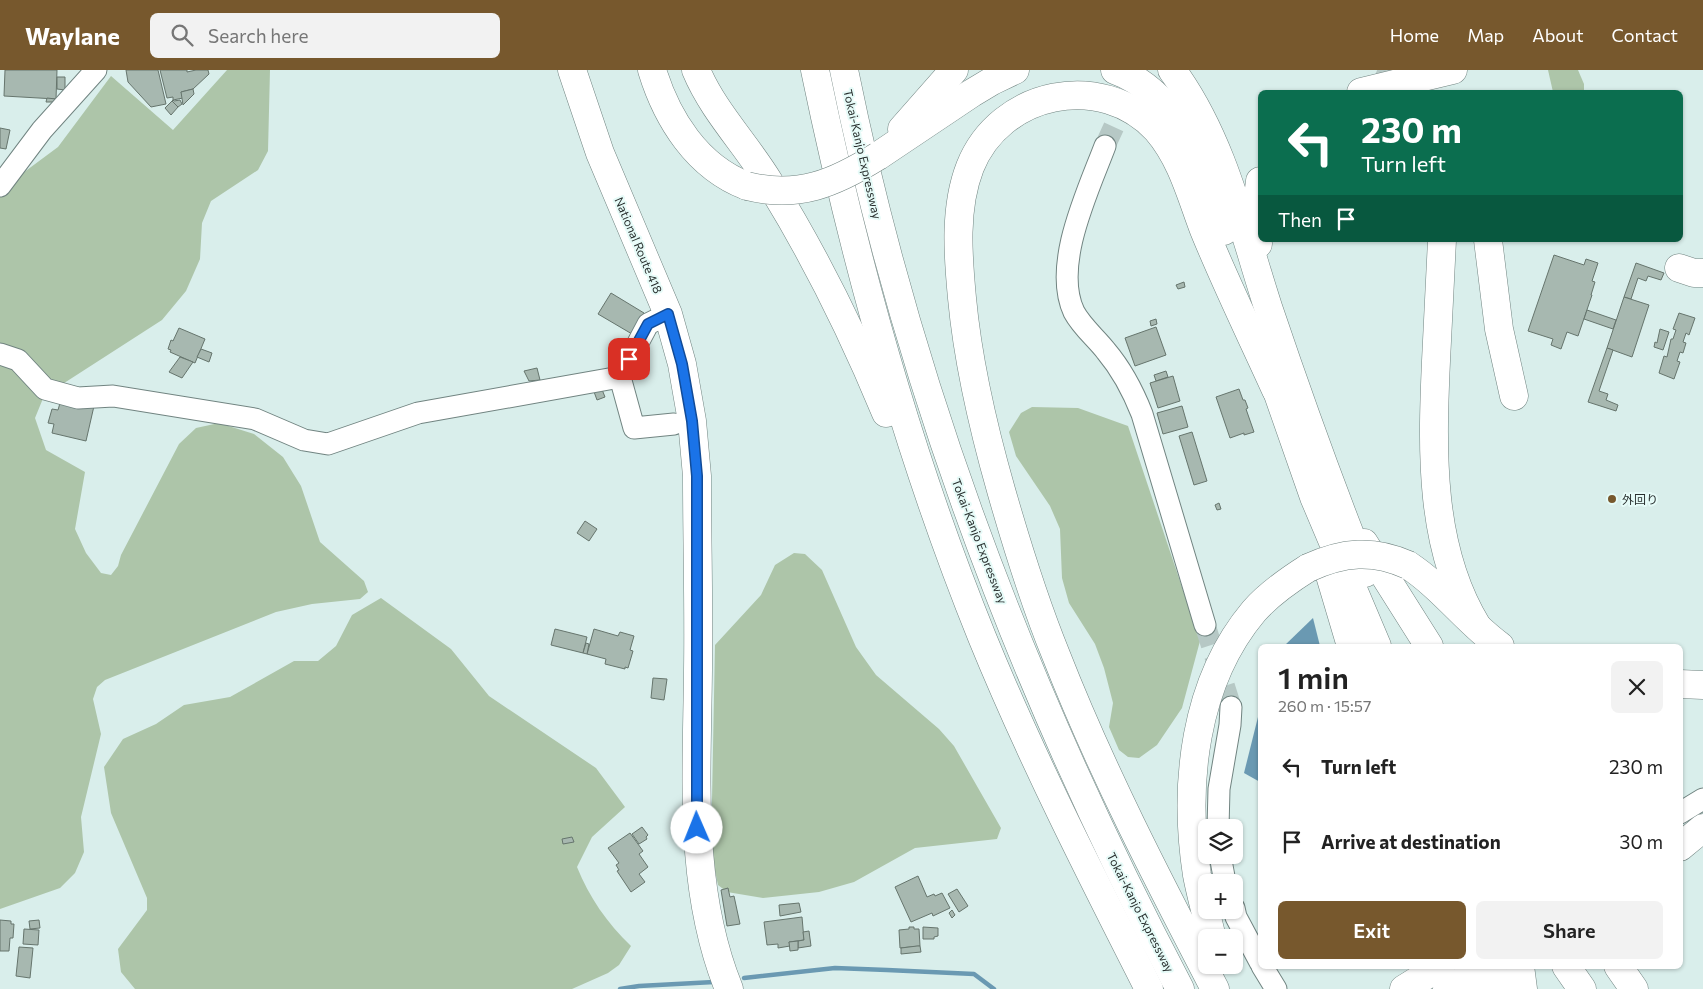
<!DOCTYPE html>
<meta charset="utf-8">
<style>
:root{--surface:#fff;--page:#f2f2f2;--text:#222;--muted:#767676;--accent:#77582d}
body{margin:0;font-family:Commissioner,"Noto Sans JP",sans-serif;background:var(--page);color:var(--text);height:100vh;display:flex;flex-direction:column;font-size:19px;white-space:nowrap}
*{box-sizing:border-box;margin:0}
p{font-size:16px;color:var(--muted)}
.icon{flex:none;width:28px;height:28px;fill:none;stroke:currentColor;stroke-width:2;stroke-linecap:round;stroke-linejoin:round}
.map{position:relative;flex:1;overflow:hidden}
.panel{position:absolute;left:1258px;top:574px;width:425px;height:325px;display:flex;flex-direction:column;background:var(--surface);border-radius:8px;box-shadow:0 1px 4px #0004}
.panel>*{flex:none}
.top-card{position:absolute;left:1258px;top:20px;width:425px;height:152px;border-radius:8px;box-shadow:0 1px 4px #0004;background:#0b6e4f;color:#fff;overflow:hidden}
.controls{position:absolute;left:1198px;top:749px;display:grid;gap:10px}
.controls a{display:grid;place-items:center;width:45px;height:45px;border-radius:8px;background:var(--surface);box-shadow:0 1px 4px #0004;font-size:25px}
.pin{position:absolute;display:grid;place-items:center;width:42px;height:42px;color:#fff;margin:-21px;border-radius:10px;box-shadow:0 2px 8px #0006}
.me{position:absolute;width:55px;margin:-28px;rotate:359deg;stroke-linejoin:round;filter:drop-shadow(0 0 4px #0008)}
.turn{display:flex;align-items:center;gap:18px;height:105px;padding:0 20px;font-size:22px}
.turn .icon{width:65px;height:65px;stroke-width:2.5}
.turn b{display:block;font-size:35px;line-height:42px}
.then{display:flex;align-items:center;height:48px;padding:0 20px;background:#0003;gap:10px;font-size:19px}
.round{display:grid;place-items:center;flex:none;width:52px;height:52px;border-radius:8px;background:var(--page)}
.head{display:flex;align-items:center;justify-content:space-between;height:85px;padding:0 20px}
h1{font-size:30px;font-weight:600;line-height:38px}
.action{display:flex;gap:10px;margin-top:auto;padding:10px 20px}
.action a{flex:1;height:58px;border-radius:8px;background:var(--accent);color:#fff;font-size:20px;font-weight:600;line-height:58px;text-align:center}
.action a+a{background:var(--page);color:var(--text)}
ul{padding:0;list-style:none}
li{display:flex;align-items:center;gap:15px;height:75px;padding:0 20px}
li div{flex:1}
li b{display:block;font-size:19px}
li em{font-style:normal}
header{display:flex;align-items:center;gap:30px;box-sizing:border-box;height:70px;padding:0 25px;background:var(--accent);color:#fff}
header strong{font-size:24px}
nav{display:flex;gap:28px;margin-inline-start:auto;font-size:18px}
.search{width:350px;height:45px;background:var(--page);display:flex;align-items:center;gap:12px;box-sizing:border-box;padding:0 18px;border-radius:8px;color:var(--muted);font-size:19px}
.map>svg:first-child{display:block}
.green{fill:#adc5a9}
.water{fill:#6a99b2}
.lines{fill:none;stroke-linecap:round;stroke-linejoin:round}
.stream{stroke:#6a99b2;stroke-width:4.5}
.building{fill:#a7b8b0;stroke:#66756d}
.minor-tunnel{stroke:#b6c8c5;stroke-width:21;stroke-dasharray:21 11;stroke-linecap:butt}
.highway-tunnel{stroke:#b6c8c5;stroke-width:28;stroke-dasharray:28 14;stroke-linecap:butt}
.minor-casing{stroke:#718481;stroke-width:23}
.highway-casing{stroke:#718481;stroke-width:29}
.minor{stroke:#fff;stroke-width:21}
.highway{stroke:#fff;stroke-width:28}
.highway-bridge-casing{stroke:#718481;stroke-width:29;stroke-linecap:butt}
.highway-bridge{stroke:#fff;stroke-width:28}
.route-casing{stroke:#114b97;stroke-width:12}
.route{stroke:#1a73e8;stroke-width:9}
.poi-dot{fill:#77582d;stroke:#e6fbf8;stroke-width:2}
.labels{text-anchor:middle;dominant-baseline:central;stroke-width:4;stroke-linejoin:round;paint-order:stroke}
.street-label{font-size:12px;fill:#282f2e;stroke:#e6fbf8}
.poi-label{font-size:12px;fill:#282f2e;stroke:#e6fbf8;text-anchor:start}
</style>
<header>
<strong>Waylane</strong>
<div class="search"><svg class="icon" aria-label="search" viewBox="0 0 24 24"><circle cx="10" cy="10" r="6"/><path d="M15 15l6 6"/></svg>Search here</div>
<nav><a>Home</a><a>Map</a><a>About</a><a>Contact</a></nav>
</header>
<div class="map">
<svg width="1703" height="919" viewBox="0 0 1703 919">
<rect width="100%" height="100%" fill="#d9eeeb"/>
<g class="green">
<path d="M227 0H270L268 81 258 100 211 131 202 153 200 189 186 221 162 250 44 326 35 348 46 380 85 402 75 459 86 483 101 503 111 505 118 496 121 485 179 374 196 358 219 353 254 364 283 387 301 416 320 472 364 511 368 522 360 529 312 534 276 542 105 610 97 617 93 629 101 664 81 747 84 782 75 803 60 818 0 839V120L58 77 111 6 173 60Z"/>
<path d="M1548 0H1578L1584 14V22H1553Z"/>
<path d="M1032 337 1078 338 1128 356 1200 571 1182 638 1157 675 1139 688 1128 687 1119 680 1109 657 1113 633 1104 598 1095 574 1069 533 1062 508 1060 459 1050 436 1016 386 1009 362 1021 343Z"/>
<path d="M794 483 805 484 822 500 856 577 876 605 939 659 954 676 1001 758 997 769 915 778 854 812 819 822 763 828 727 822 718 815 711 782 715 575 761 525 775 495Z"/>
<path d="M381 528 451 579 489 626 596 698 625 737 592 767 577 797C589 827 607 853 631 876L619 895 608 903 572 919H135L121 902 118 879 147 840V828L111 743 104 697 123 669 156 654 184 635 230 627 294 591H318L336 576 352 545Z"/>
</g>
<g class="water">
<path d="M1313 548 1320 576H1284Z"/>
<path d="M1260 639V712L1244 703Z"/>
</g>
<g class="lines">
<g class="stream">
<path d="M744 908 835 898 887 900 974 904 994 919"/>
<path d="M620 919 639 916 714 912"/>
</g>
</g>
<g class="building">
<path d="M5 0H57L56 29 4 26Z"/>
<path d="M126 0H158L166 34 151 37 128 12Z"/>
<path d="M160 0H187V2L196 0H208L209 4 193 19 181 22 183 28 173 30V27L167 28Z"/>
<path d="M57 7H65V20L57 19Z"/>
<path d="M193 19 194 24 183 35 181 22Z"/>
<path d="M47 28 56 29 55 32H46Z"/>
<path d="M173 30 174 31 180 30 182 34 178 37 172 31Z"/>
<path d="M172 31 178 37 171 45 165 38Z"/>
<path d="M0 58 10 60 6 79 0 78Z"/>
<path d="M1554 185 1584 195 1586 189 1598 193 1592 211 1595 212 1591 225H1592L1578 266 1567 262 1561 279 1551 275 1553 269 1528 261Z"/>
<path d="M1636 193 1664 203 1661 210 1648 206 1646 211 1638 208 1631 229 1624 227Z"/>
<path d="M1184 212 1185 217 1178 219 1176 215Z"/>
<path d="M611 223 644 243 632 264 598 244Z"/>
<path d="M1624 227 1649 235 1632 287 1607 278Z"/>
<path d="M1587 240 1616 250 1613 259 1584 249Z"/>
<path d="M1679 243 1695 248 1689 265 1686 263 1683 272 1686 273 1683 283 1680 282 1677 291 1680 292 1674 309 1659 303 1664 286 1667 287 1671 269H1673L1676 260 1673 259Z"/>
<path d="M1156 249 1157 254 1151 256 1150 251Z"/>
<path d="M1156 257 1166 285 1135 296 1125 268Z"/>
<path d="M179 258 205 269 195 293 170 282 171 280 168 279 171 270 173 271Z"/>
<path d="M1660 259 1669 262 1663 280 1654 277 1655 272 1657 273Z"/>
<path d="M1607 278 1613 280 1599 321 1608 324 1606 330 1618 335 1616 341 1588 332Z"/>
<path d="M201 279 212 283 209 292 197 287Z"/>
<path d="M180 287 193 292 182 308 169 302Z"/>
<path d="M537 298 540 310 529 311 524 301Z"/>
<path d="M1166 301 1168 307 1156 311 1154 305Z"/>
<path d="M1173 306 1180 331 1158 338 1150 313Z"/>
<path d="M601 317 605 327 597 330 593 319Z"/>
<path d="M1239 319 1243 330H1245L1248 338 1246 339 1254 362 1244 365V363L1230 368 1216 327Z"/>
<path d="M60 333 94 336 86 371 52 363 54 354 48 353 52 339 58 340Z"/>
<path d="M1182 336 1188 357 1163 364 1157 343Z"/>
<path d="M1192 362 1207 411 1194 415 1179 366Z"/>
<path d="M1219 433 1221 439 1217 440 1215 435Z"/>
<path d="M585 451 597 459 589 471 577 463Z"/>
<path d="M555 559 587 567 583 583 551 575Z"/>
<path d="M594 559 618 566 620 562 634 566 630 580 633 581 628 598 625 597V599L605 594 606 589 587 584Z"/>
<path d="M586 573 589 574 587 584 583 583Z"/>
<path d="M653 608 667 609 664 630 651 628Z"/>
<path d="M642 757 648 765 646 767 647 769 639 774 632 764Z"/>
<path d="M630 763 643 781 639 784 648 797 639 804 645 812 631 822 617 801 619 800 616 795 619 793 608 778Z"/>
<path d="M572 767 574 772 563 774 562 769Z"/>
<path d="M918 806 927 827 934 824 935 826 942 823 950 838 933 846 932 843 911 852 895 817Z"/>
<path d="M728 818 730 827 734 826 740 854 727 856 721 820Z"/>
<path d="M957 819 968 836 959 842 948 824Z"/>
<path d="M799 833 801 842 780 846 779 835Z"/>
<path d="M952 840 955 845 952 848 949 843Z"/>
<path d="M802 847 804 870 789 872 790 876 778 878V874L767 875 764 852Z"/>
<path d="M0 850 11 851V854H14L13 868H10L9 881H0Z"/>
<path d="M39 850 40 858 30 859 29 851Z"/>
<path d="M909 857H914V859H919L920 876 900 878 899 860 909 859Z"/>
<path d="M923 857 938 858V866L934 867V869H923Z"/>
<path d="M24 859 39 860 38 875 23 874Z"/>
<path d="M809 861 811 876 798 878V871L804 870 803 862Z"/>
<path d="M798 871V880L790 881 789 872Z"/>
<path d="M917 876H920L921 882 901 884V878Z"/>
<path d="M19 877 33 878 30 908 16 906Z"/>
</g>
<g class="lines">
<g class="minor-tunnel">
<path d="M1105 76 1116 52 1162 0"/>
<path d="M1205 555 1231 637"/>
</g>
<path class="highway-tunnel" d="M1376 3 1416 18 1423 22"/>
<g class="minor-casing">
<g id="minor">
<path d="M1105 76C1088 121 1052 195 1074 242 1082 257 1096 268 1106 281 1122 300 1133 321 1142 344L1205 555"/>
<path d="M0 116 42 60 96 0"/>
<path d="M668 244 648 254 620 307 634 358 674 354"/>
<path d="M0 284 18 290 45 319 78 328 113 326 255 349 304 370 328 374 418 343 620 307"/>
<path d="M1680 743 1703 729"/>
<path d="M1218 758 1219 719 1230 655 1231 637"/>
<path d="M1220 785 1225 812"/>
<path d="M1234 838 1236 847 1260 892"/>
<path d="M1262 896 1276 919"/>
</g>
</g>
<g class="highway-casing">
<g id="highway">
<path d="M572 0 600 83 668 244 682 294 692 351 697 406C697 471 699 535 698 600 697 707 688 818 729 919"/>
<path d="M652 0C667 49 697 97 747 116"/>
<path d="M696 0C713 41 746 74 769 112 815 186 853 263 886 343"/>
<path d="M815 0C855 193 908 384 982 567 1031 687 1090 803 1149 919"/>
<path d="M844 0C909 321 1028 630 1180 919"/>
<path d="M1115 0C1181 24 1204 100 1224 161"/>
<path d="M1172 0C1223 69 1242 157 1268 237 1298 326 1330 415 1365 503"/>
<path d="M1361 22 1453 0"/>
<path d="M902 59 954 0"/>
<path d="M878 86 972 23 992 11 1015 0"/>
<path d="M1442 170C1440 210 1438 251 1436 291 1432 380 1429 478 1477 556"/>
<path d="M1488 170 1499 259 1514 326"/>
<path d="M1258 174 1256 142 1260 111"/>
<path d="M1679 198 1694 203H1703"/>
<path d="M1271 304 1314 427 1377 576"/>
<path d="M1364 473 1429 576"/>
<path d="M1408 495C1443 518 1467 552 1500 576"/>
<path d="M1329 502 1351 576"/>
<path d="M1680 614 1703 615"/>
<path d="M1680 777 1703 758"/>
<path d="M1212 868C1207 847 1201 826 1197 805 1183 715 1194 612 1254 541 1269 524 1289 510 1308 498"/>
<path d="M1520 896 1523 919"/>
<path d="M1566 896 1582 919"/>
<path d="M1618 896 1634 919"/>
<path d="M1215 919C1158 810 1101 700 1056 585 1034 531 1017 476 1001 420 983 357 968 293 962 228 958 186 954 138 970 97 1000 21 1102 0 1157 60 1182 89 1191 126 1204 160 1226 214 1252 267 1276 320"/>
<path d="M1404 919 1441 896"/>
<path d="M1447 919C1470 905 1488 898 1510 919"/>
</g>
</g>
<use href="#minor" class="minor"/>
<use href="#highway" class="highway"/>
<g class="highway-bridge-casing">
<g id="highway-bridge">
<path d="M747 116C798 129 835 113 878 86"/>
<path d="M1308 498C1343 482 1373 479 1408 495"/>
</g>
</g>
<use href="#highway-bridge" class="highway-bridge"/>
</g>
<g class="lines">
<g class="route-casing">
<path id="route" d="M629 289 648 254 668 244 682 294 692 351 697 406V758"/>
</g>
<use href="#route" class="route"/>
</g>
<circle class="poi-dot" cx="1612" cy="429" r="5"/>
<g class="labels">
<g class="street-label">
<text transform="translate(863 84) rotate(77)">Tokai-Kanjo Expressway</text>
<text transform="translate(639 175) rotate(67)">National Route 418</text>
<text transform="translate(980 471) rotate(69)">Tokai-Kanjo Expressway</text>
<text transform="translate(1141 842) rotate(63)">Tokai-Kanjo Expressway</text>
</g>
<g class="poi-label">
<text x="1622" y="429">外回り</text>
</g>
</g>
</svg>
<div class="controls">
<a><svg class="icon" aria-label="layers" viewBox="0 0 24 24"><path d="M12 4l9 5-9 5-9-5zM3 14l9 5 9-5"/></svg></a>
<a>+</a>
<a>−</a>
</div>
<div class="pin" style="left:629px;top:289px;background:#d93025"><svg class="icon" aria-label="arrive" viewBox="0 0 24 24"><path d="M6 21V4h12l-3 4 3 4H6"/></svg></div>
<svg class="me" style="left:697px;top:758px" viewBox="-20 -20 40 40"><circle r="19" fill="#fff"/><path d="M0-13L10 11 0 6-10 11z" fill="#1a73e8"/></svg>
<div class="top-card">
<div class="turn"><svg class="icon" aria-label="left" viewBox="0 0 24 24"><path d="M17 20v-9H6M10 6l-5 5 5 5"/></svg><div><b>230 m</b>Turn left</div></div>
<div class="then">Then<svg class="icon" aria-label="arrive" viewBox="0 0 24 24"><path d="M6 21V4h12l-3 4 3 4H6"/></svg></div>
</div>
<section class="panel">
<div class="head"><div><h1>1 min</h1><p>260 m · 15:57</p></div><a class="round"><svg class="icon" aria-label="close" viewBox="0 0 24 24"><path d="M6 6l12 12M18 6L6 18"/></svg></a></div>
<ul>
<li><svg class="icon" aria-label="left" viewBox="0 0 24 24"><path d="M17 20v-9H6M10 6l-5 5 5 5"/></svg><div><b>Turn left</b></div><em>230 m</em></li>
<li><svg class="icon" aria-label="arrive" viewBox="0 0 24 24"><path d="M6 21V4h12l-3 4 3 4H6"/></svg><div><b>Arrive at destination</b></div><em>30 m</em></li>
</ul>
<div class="action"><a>Exit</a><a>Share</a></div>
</section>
</div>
